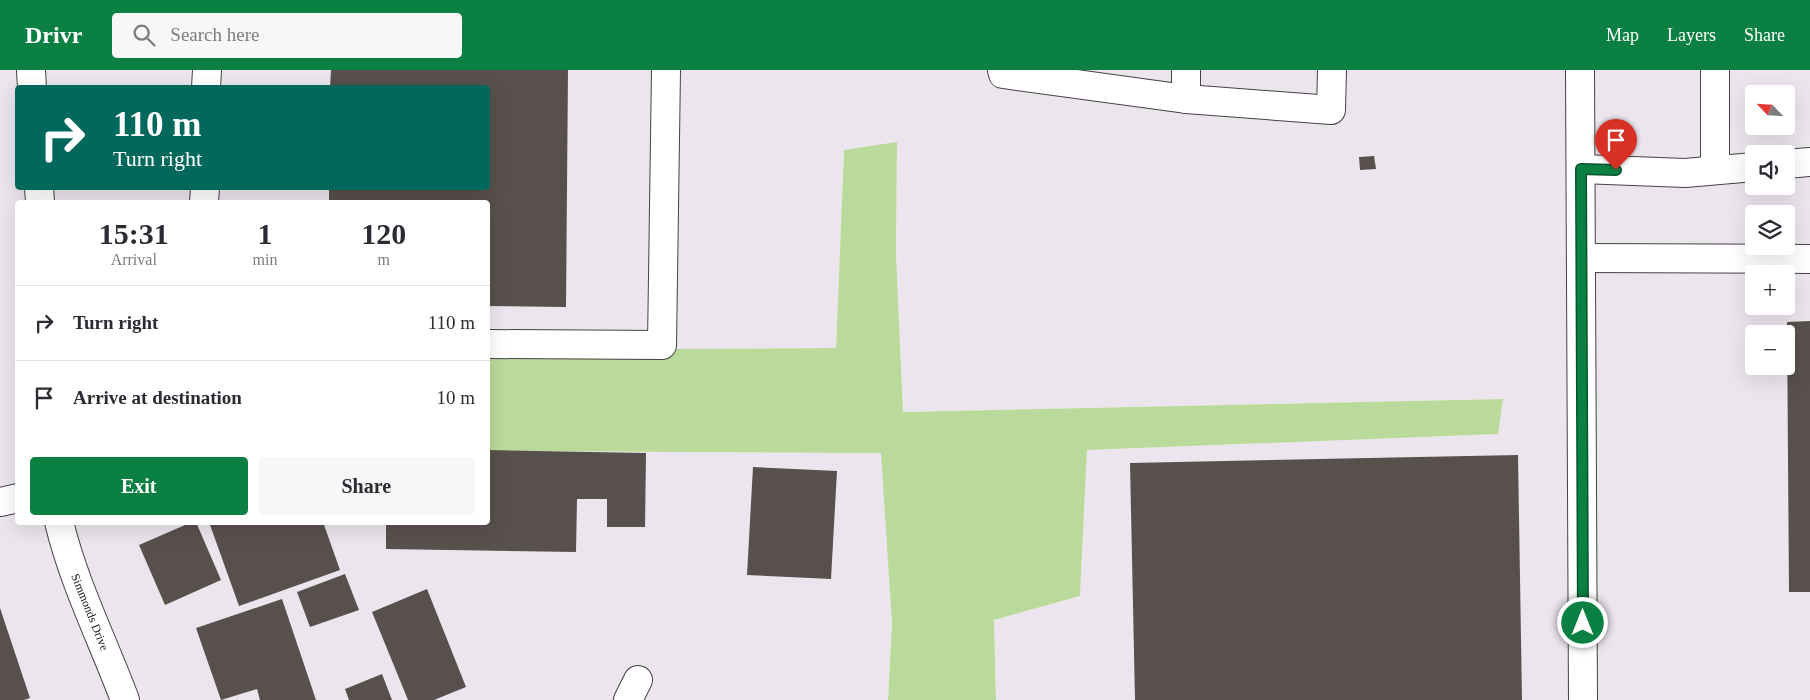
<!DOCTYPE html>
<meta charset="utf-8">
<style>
:root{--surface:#fff;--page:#f7f7f7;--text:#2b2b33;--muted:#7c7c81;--line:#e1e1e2;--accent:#0b8043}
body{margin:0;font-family:"Times New Roman",serif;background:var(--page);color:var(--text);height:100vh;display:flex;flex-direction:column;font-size:19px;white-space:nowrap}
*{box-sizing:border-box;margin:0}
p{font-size:16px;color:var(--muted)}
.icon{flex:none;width:28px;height:28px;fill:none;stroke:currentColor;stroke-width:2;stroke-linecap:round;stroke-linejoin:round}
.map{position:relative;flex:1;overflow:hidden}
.drawer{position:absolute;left:15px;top:130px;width:475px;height:325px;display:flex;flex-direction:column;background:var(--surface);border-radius:5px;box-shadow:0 5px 20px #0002}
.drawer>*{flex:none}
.top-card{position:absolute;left:15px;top:15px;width:475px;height:105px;border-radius:5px;box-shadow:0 5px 20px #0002;background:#00695c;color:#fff;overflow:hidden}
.needle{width:32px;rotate:295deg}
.tools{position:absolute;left:1745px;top:15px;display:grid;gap:10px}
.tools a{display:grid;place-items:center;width:50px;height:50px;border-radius:5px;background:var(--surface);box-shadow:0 5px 20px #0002;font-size:25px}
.pin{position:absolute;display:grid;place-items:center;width:42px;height:42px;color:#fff;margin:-51px -21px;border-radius:50% 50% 50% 0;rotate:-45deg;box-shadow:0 0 5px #0007}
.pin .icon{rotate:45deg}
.me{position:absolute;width:55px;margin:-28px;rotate:0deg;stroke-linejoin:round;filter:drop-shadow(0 0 4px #0008)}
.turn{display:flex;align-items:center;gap:18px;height:105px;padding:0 15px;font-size:22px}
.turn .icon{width:65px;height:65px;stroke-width:2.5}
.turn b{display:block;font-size:35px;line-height:42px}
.eta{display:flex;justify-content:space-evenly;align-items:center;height:85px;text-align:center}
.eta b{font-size:30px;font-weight:700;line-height:35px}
.cta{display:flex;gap:10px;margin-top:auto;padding:10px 15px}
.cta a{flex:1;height:58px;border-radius:5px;background:var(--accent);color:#fff;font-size:20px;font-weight:700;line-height:58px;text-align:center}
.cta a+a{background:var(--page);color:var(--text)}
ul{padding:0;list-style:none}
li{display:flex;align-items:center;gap:15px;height:75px;padding:0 15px;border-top:1px solid var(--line)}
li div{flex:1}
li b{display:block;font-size:19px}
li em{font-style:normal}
header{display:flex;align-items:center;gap:30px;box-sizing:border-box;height:70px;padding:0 25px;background:var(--accent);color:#fff}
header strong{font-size:24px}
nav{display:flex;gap:28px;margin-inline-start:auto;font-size:18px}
.search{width:350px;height:45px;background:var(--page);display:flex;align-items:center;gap:12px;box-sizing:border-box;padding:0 18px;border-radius:5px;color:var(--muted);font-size:19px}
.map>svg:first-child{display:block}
.industrial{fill:#ece5ee;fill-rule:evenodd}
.forest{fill:#bada9b}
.building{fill:#58504c}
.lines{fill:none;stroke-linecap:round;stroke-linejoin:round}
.minor-casing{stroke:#434343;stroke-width:30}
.minor{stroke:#fff;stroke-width:28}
.route-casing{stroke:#07532c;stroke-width:12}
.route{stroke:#0b8043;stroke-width:9}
.labels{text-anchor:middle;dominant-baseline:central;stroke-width:5;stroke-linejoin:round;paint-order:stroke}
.street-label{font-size:12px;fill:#101010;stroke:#fff}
</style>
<header>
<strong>Drivr</strong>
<div class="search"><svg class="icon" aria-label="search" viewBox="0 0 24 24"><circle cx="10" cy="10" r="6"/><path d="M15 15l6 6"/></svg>Search here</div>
<nav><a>Map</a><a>Layers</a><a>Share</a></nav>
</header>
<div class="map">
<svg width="1810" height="630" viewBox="0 0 1810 630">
<rect width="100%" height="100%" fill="#fffcf3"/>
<path class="industrial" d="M0 0H1810V630H996L994 550 1080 526 1087 380 1497 364 1503 329 903 342 896 184 897 73 844 80 836 278 488 280V132H18V452H488V381L882 383 892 553 888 630H0ZM18 18H488V118H18ZM1754 24H1786V56H1754ZM1754 84H1786V116H1754ZM1754 144H1786V176H1754ZM1754 204H1786V236H1754ZM1754 264H1786V296H1754Z"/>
<path class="forest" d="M897 72 896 184 903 342 1503 329 1498 364 1087 380 1080 526 994 550 996 630H888L892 553 881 383 488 381V280L836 278 844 80Z"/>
<g class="building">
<path d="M331 0H568L566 237 488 236V132H329V118H488V18H330Z"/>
<path d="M1374 86 1376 99 1360 100 1359 87Z"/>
<path d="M1810 251V522H1789L1787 252Z"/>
<path d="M488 380 646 383 645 457H607V429H577L576 482 386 479V452H488Z"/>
<path d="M1518 385 1522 630H1135L1130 393Z"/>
<path d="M753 397 837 401 831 509 747 505Z"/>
<path d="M192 452H196L221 510 165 535 139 475Z"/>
<path d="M209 452H323L340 500 239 536Z"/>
<path d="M345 504 359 540 310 557 297 522Z"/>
<path d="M427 519 466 617 434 630H408L372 542Z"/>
<path d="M282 529 316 630H260L257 619 221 630 196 558Z"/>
<path d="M0 538 30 628 24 630H0Z"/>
<path d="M382 604 392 630H349L345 619Z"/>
</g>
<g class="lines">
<g class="minor-casing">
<g id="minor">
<path d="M31 0 32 18"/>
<path d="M1002 0 1003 4 1186 29 1331 40 1332 0"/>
<path d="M1580 0 1583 630"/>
<path d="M1715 0V100"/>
<path d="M206 18 207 0"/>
<path d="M1186 29V0"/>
<path d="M1786 94 1810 92"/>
<path d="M1581 99 1685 103 1754 97"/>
<path d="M39 118 40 132"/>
<path d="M204 132 205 118"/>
<path d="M1582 188 1810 189"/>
<path d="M488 274 662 275 666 0"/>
<path d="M0 432 18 428"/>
<path d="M59 452C74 514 103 571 125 630"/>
<path d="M628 630 638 610"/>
</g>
</g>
<use href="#minor" class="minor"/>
</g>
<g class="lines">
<g class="route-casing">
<path id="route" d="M1583 553 1581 99 1616 100"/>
</g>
<use href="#route" class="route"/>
</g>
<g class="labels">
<g class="street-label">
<text transform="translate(90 542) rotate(68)">Simmonds Drive</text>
</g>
</g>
</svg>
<div class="tools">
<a><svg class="needle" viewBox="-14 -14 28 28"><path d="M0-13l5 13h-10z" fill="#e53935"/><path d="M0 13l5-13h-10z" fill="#7c7c81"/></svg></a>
<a><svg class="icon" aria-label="sound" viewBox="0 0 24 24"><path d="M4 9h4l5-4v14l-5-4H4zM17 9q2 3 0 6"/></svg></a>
<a><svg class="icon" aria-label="layers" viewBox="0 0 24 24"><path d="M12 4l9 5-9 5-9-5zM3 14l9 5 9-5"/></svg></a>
<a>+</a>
<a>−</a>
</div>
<div class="pin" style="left:1616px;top:100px;background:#d93025"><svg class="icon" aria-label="arrive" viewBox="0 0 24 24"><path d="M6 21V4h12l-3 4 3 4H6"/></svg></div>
<svg class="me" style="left:1583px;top:553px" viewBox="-20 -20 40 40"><circle r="17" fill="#0b8043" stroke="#fff" stroke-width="3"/><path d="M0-11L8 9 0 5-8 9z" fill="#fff"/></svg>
<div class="top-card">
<div class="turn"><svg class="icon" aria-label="right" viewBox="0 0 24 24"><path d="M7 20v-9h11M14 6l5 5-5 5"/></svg><div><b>110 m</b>Turn right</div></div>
</div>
<section class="drawer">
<div class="eta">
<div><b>15:31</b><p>Arrival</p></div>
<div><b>1</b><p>min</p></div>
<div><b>120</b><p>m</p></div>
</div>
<ul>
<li><svg class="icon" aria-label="right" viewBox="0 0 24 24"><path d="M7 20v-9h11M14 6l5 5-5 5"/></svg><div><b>Turn right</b></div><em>110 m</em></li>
<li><svg class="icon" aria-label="arrive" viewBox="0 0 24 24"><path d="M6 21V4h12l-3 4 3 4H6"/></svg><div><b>Arrive at destination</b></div><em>10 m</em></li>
</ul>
<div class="cta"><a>Exit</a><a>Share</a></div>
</section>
</div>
